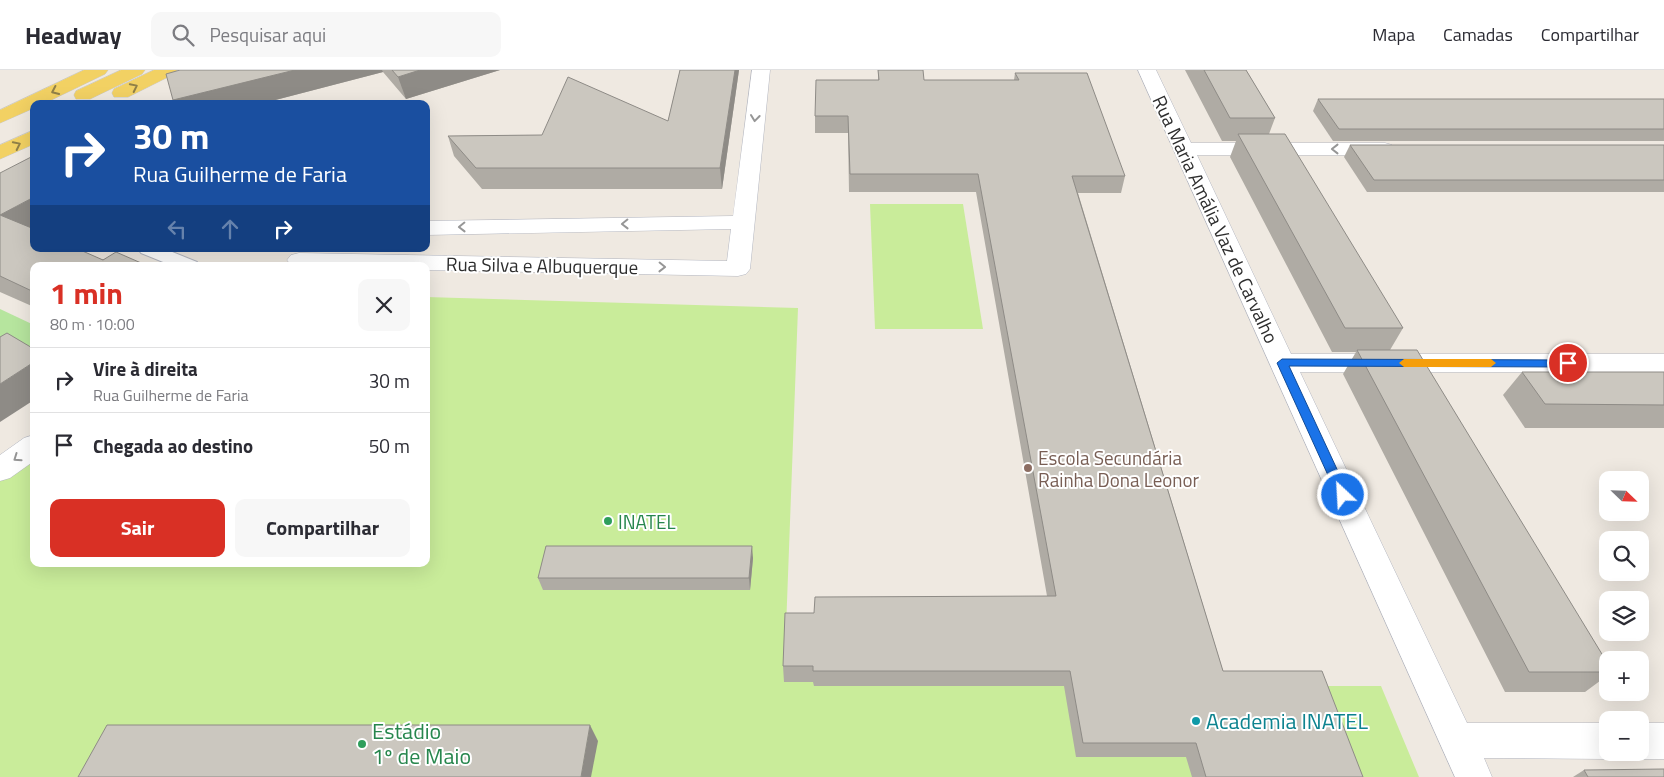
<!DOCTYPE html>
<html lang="pt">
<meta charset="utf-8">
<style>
:root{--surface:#fff;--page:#f7f7f7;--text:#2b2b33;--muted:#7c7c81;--line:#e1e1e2;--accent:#d93025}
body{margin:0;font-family:"Titillium Web",sans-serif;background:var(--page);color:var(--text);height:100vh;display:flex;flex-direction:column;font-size:19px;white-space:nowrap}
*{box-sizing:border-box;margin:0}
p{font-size:16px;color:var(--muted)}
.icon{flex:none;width:28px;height:28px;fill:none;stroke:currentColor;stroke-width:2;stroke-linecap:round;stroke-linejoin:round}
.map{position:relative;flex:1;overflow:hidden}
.side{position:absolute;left:30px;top:192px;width:400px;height:305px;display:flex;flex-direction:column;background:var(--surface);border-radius:10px;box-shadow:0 5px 20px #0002}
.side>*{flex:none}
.guide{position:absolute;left:30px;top:30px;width:400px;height:152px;border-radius:10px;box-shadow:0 5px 20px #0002;background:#1a4fa0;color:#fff;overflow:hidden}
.needle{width:32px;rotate:113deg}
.controls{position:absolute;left:1599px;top:401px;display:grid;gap:10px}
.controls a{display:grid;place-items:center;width:50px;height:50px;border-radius:10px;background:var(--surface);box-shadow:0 5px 20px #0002;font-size:25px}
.pin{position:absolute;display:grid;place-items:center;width:42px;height:42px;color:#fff;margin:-21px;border:2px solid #fff;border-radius:50%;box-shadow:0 1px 5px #0007}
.me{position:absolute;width:55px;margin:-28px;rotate:335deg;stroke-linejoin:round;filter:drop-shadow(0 0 4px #0008)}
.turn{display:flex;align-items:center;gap:18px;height:105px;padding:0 20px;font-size:22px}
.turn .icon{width:65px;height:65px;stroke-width:2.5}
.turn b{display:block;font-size:35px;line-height:42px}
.lanes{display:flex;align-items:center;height:48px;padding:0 20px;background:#0003;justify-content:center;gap:25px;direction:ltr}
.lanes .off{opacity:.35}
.round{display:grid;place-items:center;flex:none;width:52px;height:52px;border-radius:10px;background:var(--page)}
.head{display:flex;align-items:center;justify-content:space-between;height:85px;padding:0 20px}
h1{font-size:30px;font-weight:700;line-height:38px;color:var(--accent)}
.cta{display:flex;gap:10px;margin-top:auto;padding:10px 20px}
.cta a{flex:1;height:58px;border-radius:10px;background:var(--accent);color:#fff;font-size:20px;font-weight:700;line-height:58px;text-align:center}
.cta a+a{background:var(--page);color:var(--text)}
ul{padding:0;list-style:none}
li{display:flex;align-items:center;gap:15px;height:65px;padding:0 20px;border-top:1px solid var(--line)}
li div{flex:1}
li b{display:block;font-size:19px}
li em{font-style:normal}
header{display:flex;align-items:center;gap:30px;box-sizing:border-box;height:70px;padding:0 25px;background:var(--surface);border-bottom:1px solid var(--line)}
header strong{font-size:24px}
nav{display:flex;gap:28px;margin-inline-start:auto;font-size:18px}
.search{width:350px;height:45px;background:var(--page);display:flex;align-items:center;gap:12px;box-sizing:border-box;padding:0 18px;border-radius:10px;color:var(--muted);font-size:19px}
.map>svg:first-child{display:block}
.green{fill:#b6e59e}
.pitch{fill:#c9ec9a}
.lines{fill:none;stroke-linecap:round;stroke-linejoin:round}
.lane-casing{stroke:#b4b7c1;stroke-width:2}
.street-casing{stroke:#b4b7c1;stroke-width:1}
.primary-casing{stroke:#c9c9c9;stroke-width:1}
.lane{fill:#fff;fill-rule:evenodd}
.street{fill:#fff;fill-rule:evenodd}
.primary{fill:#f2d163;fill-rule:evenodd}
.wall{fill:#afaba4}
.shaded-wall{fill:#8e8b86}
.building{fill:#cbc7bf;stroke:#8e8b86}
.oneway{stroke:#908048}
.oneway2{stroke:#969696}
.route{fill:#1a73e8;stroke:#114b97}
.slow{fill:#f59e0b}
.education-dot{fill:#8d6e63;stroke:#fff;stroke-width:2}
.leisure-dot{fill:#2e9e5b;stroke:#fff;stroke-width:2}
.culture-dot{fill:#0f9aa8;stroke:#fff;stroke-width:2}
.labels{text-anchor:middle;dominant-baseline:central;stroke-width:4;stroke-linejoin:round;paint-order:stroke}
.street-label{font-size:19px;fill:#2e2e2e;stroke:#fff}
.education-label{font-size:19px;fill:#785e54;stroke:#fff;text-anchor:start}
.leisure-label{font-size:19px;fill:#27864d;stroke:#fff;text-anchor:start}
.near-culture-label{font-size:22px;fill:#0d838f;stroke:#fff;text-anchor:start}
.near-leisure-label{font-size:22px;fill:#27864d;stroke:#fff;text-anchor:start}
</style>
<header>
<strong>Headway</strong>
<div class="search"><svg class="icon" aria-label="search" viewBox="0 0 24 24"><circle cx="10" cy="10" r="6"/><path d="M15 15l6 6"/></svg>Pesquisar aqui</div>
<nav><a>Mapa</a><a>Camadas</a><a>Compartilhar</a></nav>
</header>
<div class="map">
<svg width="1664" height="707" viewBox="0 0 1664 707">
<rect width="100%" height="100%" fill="#efe9e1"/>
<path class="green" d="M0 239 34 255V294L0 305Z"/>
<g class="pitch">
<path d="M870 134H963L983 259H875Z"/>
<path d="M426 227 798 238 786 559 814 612V616H1381L1419 707H0V408L34 385V494H426Z"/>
</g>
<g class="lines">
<g class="lane-casing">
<path id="lane" d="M138 179H165L197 192 200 196H173L141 183Z"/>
</g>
<g class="street-casing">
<g id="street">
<path d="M752 0H770L750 199 746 204 738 206 426 200V196H295L291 195 287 190 291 185 299 183 727 191 731 159 426 165V151L733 146Z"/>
<path d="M1138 0H1156L1191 73H1385L1392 75 1395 79 1392 83 1385 85H1197L1291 284H1664V302H1300L1467 653H1608V682L1621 683 1608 689 1484 688 1492 707H1455Z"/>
<path d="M34 365V391L10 408 0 411V385L24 368Z"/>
<path d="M1640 653H1664V689H1640L1627 683 1640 682Z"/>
</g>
</g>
<g class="primary-casing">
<g id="primary">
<path d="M84 0H108L105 4 43 34H34V38L0 53V40Z"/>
<path d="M121 0H145L142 4 90 29H76L74 25 76 21Z"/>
<path d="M154 0H177L174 4 128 27H114L112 23 114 19Z"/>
<path d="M34 60V74L0 89V75Z"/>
</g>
</g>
<use href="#lane" class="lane"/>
<use href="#street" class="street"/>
<use href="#primary" class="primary"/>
</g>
<g class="wall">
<path d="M180 0H500L406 29 383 2 260 34H175L173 30Z"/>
<path d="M680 0H739L722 119H482L454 86 448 66 542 65 668 51Z"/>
<path d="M878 0 924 10H1014L1015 3 1125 106 1121 123H1078L1223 601 1363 707H1192L1186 687H1076L1064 616H814L813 612H784L783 596 814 543 1047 526 976 122H849L848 63H815V46L878 10Z"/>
<path d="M1185 0H1246L1275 48 1269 64 1403 258 1390 280 1608 594V605L1585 622H1505L1343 304 1356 282H1332L1230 87 1236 71H1222Z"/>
<path d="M1318 29H1664V71H1333L1313 41Z"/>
<path d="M1350 75H1664V122H1367L1344 87Z"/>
<path d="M0 103 34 179 148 196H34V237L0 222Z"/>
<path d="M1522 302H1664V358H1525L1503 325Z"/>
<path d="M753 488 750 520H543L538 508Z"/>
<path d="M1584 700 1664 707H1573Z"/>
</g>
<g class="shaded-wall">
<path d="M295 0H382L383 2 260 34H175L173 30Z"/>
<path d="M420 0H500L406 29 398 7Z"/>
<path d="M735 0H739L722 119 720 98Z"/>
<path d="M34 127V162L0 145Z"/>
<path d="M34 292V330L0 352V314Z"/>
<path d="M752 476 753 488 750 520 749 508Z"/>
<path d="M590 655 598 671 591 707H581Z"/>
</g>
<g class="building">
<path d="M180 0H295L173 30 166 4Z"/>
<path d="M392 0H420L398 7Z"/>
<path d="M680 0H735L720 98H476L448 66 542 65 568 7 668 51Z"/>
<path d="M878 0H923L924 10H1019L1015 3H1087L1125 106H1072L1223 601H1322L1363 707H1206L1196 673H1083L1070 601H813V596H783L785 543H814L815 527 1056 526 978 104H850L848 46H815L816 10H879Z"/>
<path d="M1204 0H1246L1275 48H1230Z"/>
<path d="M1318 29H1664V59H1339Z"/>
<path d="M1238 64H1285L1403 258H1345Z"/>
<path d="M1350 75H1664V110H1374Z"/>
<path d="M33 86H34V127L0 145V103Z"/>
<path d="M0 145 34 159V179H78L103 190 116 182 148 196H34V222L0 206Z"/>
<path d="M7 263 34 279V292L0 314V267Z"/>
<path d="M1357 280H1417L1608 594V602H1529Z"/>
<path d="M1522 302H1664V335L1545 334Z"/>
<path d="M546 476H752L749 508H538Z"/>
<path d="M107 655H590L581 707H78Z"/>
<path d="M1664 699V707H1588L1584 700Z"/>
</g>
<defs><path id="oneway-chevron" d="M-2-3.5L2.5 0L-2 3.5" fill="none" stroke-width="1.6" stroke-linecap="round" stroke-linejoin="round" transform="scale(1.25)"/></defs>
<g class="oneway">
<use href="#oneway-chevron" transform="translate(134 17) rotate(-26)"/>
<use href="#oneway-chevron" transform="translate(55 21) rotate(155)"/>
<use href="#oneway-chevron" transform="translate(17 75) rotate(-26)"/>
</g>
<g class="oneway2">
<use href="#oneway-chevron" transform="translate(755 48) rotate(97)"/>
<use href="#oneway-chevron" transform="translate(1335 79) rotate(-180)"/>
<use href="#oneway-chevron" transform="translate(625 154) rotate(179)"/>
<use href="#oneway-chevron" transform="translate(462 157) rotate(179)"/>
<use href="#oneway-chevron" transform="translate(662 197) rotate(1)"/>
<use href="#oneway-chevron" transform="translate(17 388) rotate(145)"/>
</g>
<path class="route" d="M1282 289 1568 290 1573 293 1568 297 1289 296 1349 425 1343 430 1337 425 1277 293Z"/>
<path class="slow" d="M1404 289H1491L1496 293 1491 297H1404L1399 293Z"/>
<circle class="education-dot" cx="1028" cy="398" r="5"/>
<g class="leisure-dot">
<circle cx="608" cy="451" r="5"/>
<circle cx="362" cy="674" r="5"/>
</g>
<circle class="culture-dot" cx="1196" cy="651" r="5"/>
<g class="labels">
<g class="street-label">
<text transform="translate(1216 149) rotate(65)">Rua Maria Amália Vaz de Carvalho</text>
<text transform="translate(542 195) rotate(1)">Rua Silva e Albuquerque</text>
</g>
<g class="education-label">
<text x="1038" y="387">Escola Secundária<tspan x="1038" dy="22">Rainha Dona Leonor</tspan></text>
</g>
<g class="leisure-label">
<text x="618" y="451">INATEL</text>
</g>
<g class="near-culture-label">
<text x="1206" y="651">Academia INATEL</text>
</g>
<g class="near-leisure-label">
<text x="372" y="661">Estádio<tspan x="372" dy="25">1º de Maio</tspan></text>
</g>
</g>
</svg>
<div class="controls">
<a><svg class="needle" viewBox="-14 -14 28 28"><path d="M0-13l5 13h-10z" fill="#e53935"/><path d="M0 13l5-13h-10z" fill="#7c7c81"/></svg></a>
<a><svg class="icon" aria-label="search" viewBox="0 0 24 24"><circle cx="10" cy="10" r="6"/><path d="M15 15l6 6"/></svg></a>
<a><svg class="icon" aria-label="layers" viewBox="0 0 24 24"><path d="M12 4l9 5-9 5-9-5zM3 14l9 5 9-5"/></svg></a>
<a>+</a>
<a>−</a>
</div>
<div class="pin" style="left:1568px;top:293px;background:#d93025"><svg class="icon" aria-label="arrive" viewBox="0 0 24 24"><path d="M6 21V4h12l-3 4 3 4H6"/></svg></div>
<svg class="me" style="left:1343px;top:425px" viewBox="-20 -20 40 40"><circle r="17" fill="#1a73e8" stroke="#fff" stroke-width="3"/><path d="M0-11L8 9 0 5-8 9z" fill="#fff"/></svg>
<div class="guide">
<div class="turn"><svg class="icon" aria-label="right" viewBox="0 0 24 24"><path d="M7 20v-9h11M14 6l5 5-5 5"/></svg><div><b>30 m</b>Rua Guilherme de Faria</div></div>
<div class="lanes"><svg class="icon off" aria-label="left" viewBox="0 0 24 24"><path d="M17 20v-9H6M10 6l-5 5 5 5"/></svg><svg class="icon off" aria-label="ahead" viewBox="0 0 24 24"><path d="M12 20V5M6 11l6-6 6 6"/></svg><svg class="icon" aria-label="right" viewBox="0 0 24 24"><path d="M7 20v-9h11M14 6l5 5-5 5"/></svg></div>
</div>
<section class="side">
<div class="head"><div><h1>1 min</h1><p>80 m · 10:00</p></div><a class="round"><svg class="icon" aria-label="close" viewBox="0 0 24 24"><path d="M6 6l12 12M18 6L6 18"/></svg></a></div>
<ul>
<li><svg class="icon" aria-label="right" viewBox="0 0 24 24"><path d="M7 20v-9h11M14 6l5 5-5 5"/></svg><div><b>Vire à direita</b><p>Rua Guilherme de Faria</p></div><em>30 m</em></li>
<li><svg class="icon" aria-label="arrive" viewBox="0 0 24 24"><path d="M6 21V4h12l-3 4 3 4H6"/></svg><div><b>Chegada ao destino</b></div><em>50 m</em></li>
</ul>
<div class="cta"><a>Sair</a><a>Compartilhar</a></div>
</section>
</div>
